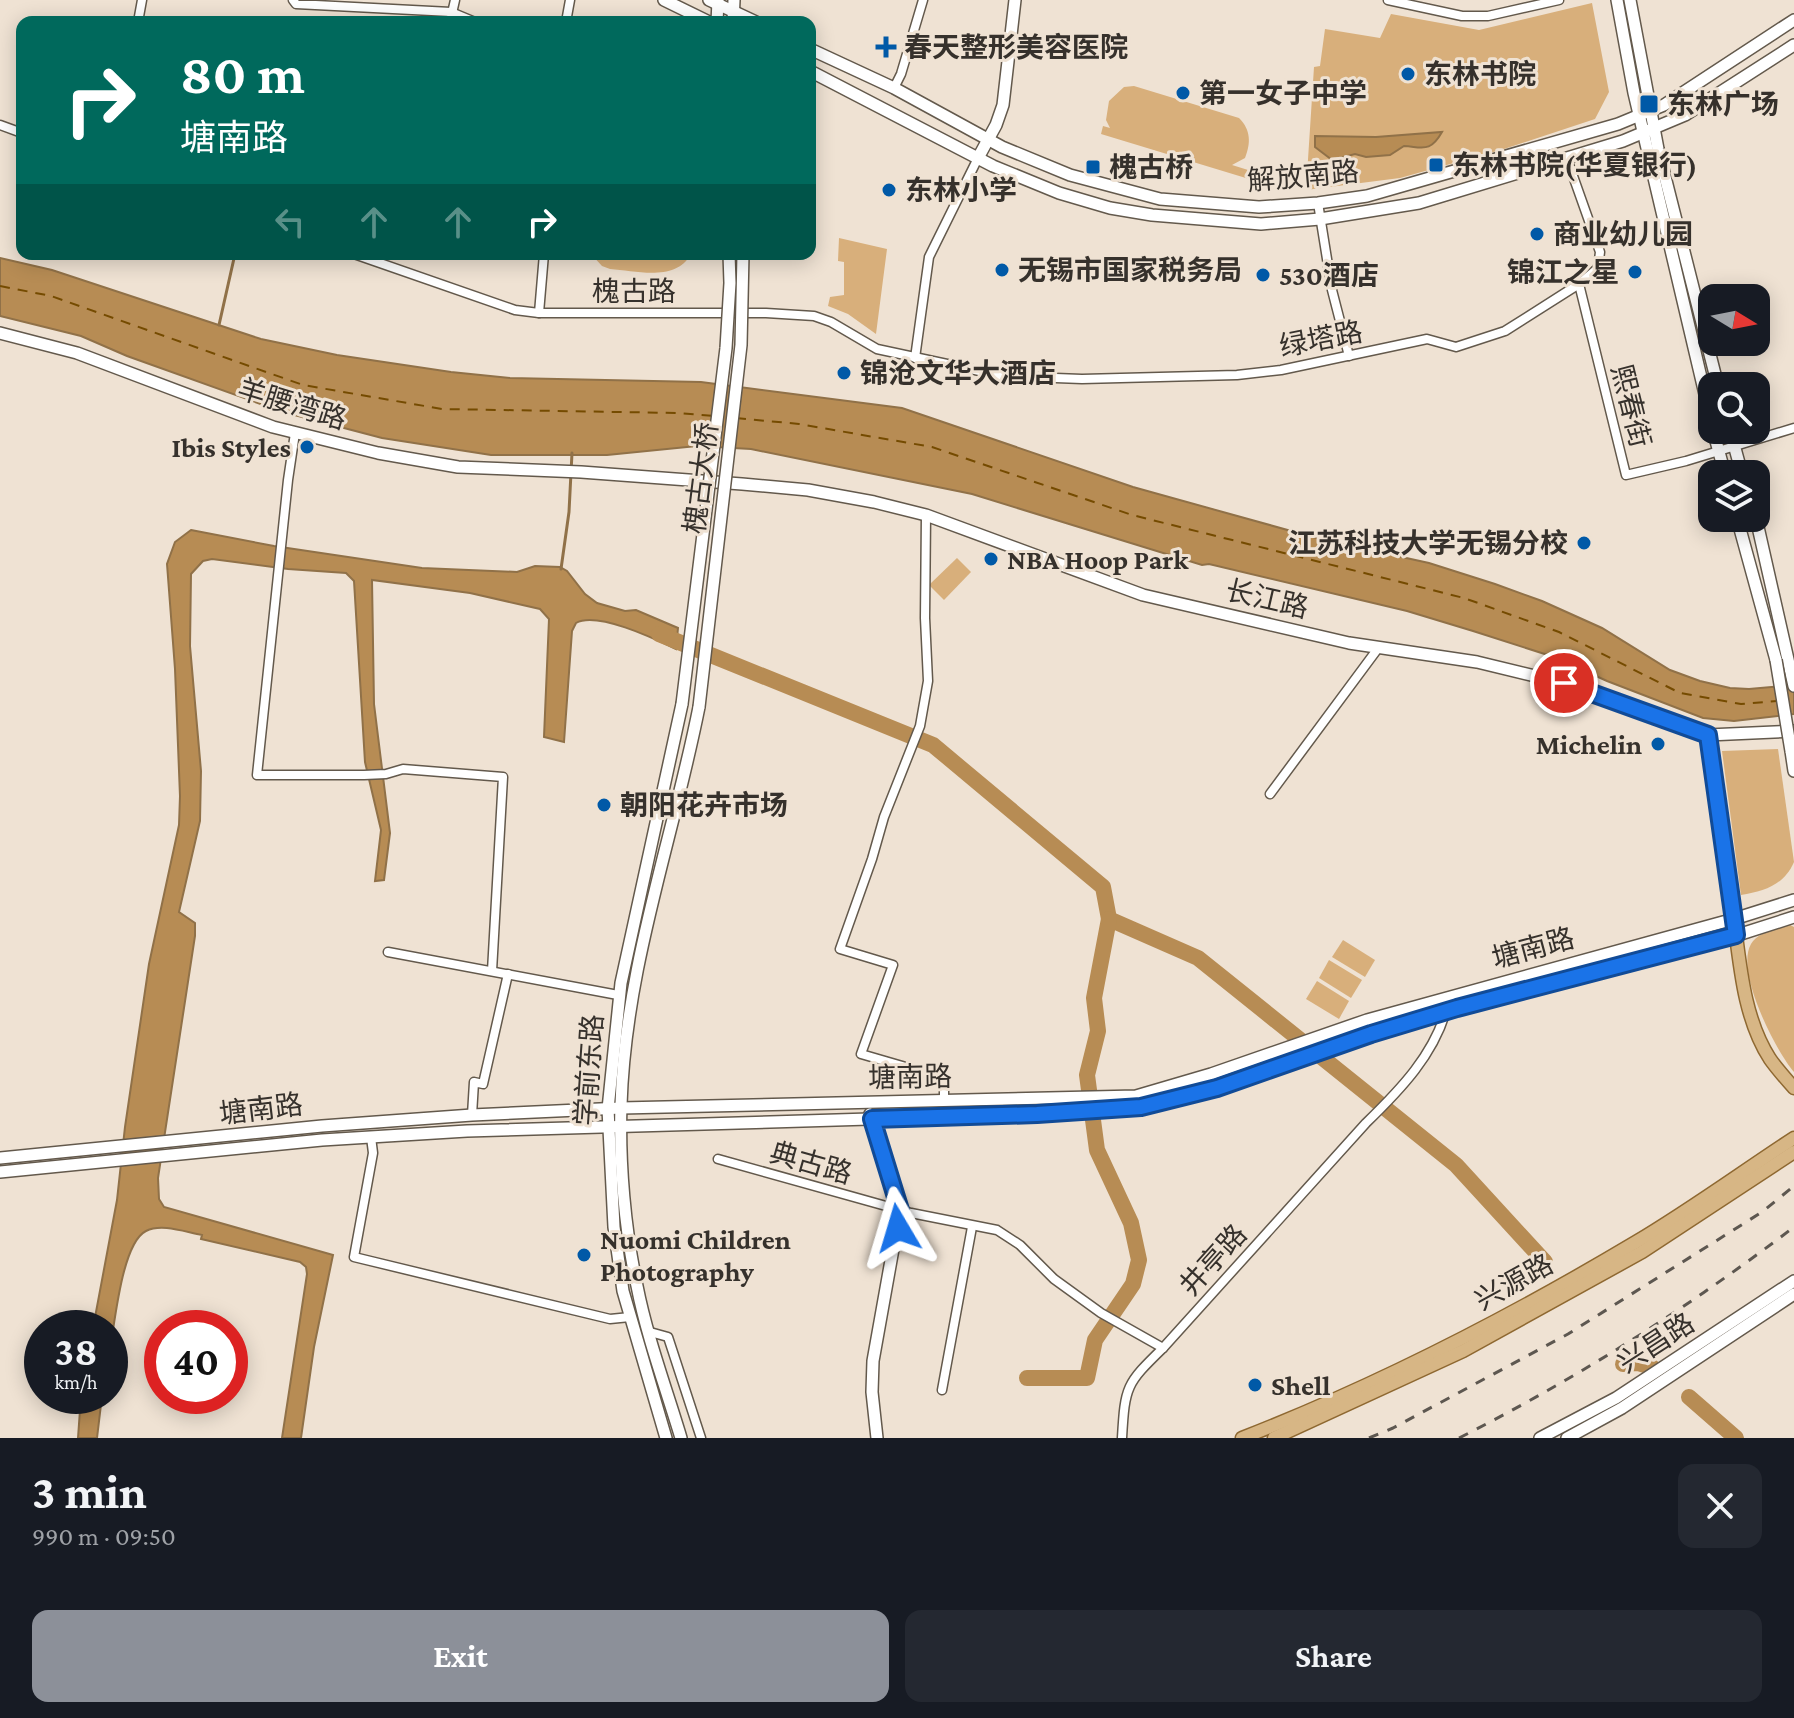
<!DOCTYPE html>
<meta charset="utf-8">
<style>
:root{--surface:#171b24;--page:#242831;--text:#f1f3f6;--muted:#9ea1a6;--accent:#8c9099}
body{margin:0;font-family:"Crimson Pro","Noto Sans SC",serif;background:var(--page);color:var(--text);height:100vh;display:flex;flex-direction:column;font-size:30px;white-space:nowrap}
*{box-sizing:border-box;margin:0}
p{font-size:26px;color:var(--muted)}
.icon{flex:none;width:44px;height:44px;fill:none;stroke:currentColor;stroke-width:2;stroke-linecap:round;stroke-linejoin:round}
.map{position:relative;height:1438px;overflow:hidden}
.drawer{display:flex;flex-direction:column;background:var(--surface);flex:1}
.drawer>*{flex:none}
.banner{position:absolute;left:16px;top:16px;width:800px;height:244px;border-radius:16px;box-shadow:0 4px 20px #0003;background:#00695c;color:#fff;overflow:hidden}
.needle{width:52px;rotate:100deg}
.buttons{position:absolute;left:1698px;top:284px;display:grid;gap:16px}
.buttons a{display:grid;place-items:center;width:72px;height:72px;border-radius:16px;background:var(--surface);box-shadow:0 4px 20px #0003;font-size:40px}
.speed{position:absolute;left:24px;top:1310px;display:flex;gap:16px;font-size:40px;font-weight:700;text-align:center}
.speed>*{display:grid;place-content:center;width:104px;height:104px;border-radius:50%;background:var(--surface);box-shadow:0 4px 20px #0003;line-height:1}
.speed small{font-size:20px;font-weight:400}
.speed .limit{border:12px solid #d22;background:#fff;color:#111}
.pin{position:absolute;display:grid;place-items:center;width:68px;height:68px;color:#fff;margin:-34px;border:4px solid #fff;border-radius:50%;box-shadow:0 2px 8px #0007}
.me{position:absolute;width:88px;margin:-44px;rotate:353deg;stroke-linejoin:round;filter:drop-shadow(0 0 6px #0008)}
.turn{display:flex;align-items:center;gap:28px;height:168px;padding:0 32px;font-size:36px}
.turn .icon{width:104px;height:104px;stroke-width:2.5}
.turn b{display:block;font-size:56px;line-height:68px}
.lanes{display:flex;align-items:center;height:76px;padding:0 32px;background:#0003;justify-content:center;gap:40px;direction:ltr}
.lanes .off{opacity:.35}
.round{display:grid;place-items:center;flex:none;width:84px;height:84px;border-radius:16px;background:var(--page)}
.overview{display:flex;align-items:center;justify-content:space-between;height:136px;padding:0 32px}
h1{font-size:48px;font-weight:700;line-height:60px}
.button{display:flex;gap:16px;margin-top:auto;padding:16px 32px}
.button a{flex:1;height:92px;border-radius:16px;background:var(--accent);color:#fff;font-size:32px;font-weight:700;line-height:92px;text-align:center}
.button a+a{background:var(--page);color:var(--text)}
.map>svg:first-child{display:block}
.green{fill:#d8af7b}
.water{fill:#b78c54;stroke:#907148;stroke-width:2}
.lines{fill:none;stroke-linecap:round;stroke-linejoin:round}
.stream{stroke:#907148;stroke-width:3}
.river{stroke:#b78c54;stroke-width:16}
.ferry{stroke:#754b00;stroke-width:2;stroke-dasharray:10 8;stroke-linecap:butt}
.street-casing{stroke:#63594c;stroke-width:11}
.secondary-casing{stroke:#63594c;stroke-width:14}
.primary-casing{stroke:#8e6831;stroke-width:15}
.street{stroke:#fff;stroke-width:8}
.secondary{stroke:#fff;stroke-width:11}
.primary{stroke:#d7b685;stroke-width:12}
.rail{stroke:#5d5750;stroke-width:3;stroke-dasharray:10 10;stroke-linecap:butt}
.secondary-bridge-casing{stroke:#63594c;stroke-width:14;stroke-linecap:butt}
.secondary-bridge{stroke:#fff;stroke-width:11}
.route-casing{stroke:#114b97;stroke-width:20}
.route{stroke:#1a73e8;stroke-width:14}
.poi-dot{fill:#0059a7;stroke:#efe2d3;stroke-width:3}
.labels{text-anchor:middle;dominant-baseline:central;stroke-width:6;stroke-linejoin:round;paint-order:stroke}
.poi-label{font-size:28px;font-weight:bold;fill:#36312c;stroke:#efe2d3;text-anchor:start}
.street-label{font-size:28px;fill:#36312c;stroke:#efe2d3}
</style>
<div class="map">
<svg width="1794" height="1438" viewBox="0 0 1794 1438">
<rect width="100%" height="100%" fill="#efe2d3"/>
<g class="green">
<path d="M1592 3 1609 92 1595 119 1504 149 1400 178 1306 190 1314 67 1320 66 1325 29 1380 38 1391 14 1479 30Z"/>
<path d="M1134 86 1239 118C1251 130 1251 143 1245 158L1232 165 1261 174 1259 182 1101 134 1103 126 1110 128 1106 120 1109 101 1124 87Z"/>
<path d="M839 238 887 249 876 334 848 314 828 306 830 297 844 295V262L838 261Z"/>
<path d="M591 254H691C676 282 637 271 610 269L602 266Z"/>
<path d="M957 558 971 572 944 600 929 585Z"/>
<path d="M1778 749 1794 862C1784 885 1765 891 1741 895L1722 751Z"/>
<path d="M1790 925 1794 927V1072C1775 1050 1735 971 1751 944 1757 932 1778 929 1790 925Z"/>
<path d="M1343 940 1375 960 1365 977 1332 957Z"/>
<path d="M1329 960 1362 980 1351 998 1319 978Z"/>
<path d="M1317 981 1349 1001 1339 1019 1306 999Z"/>
</g>
<g class="water">
<path d="M1442 132C1430 153 1423 147 1404 146L1390 155 1366 157 1355 154 1332 160 1315 147V136L1376 137Z"/>
<path d="M0 258 52 270 261 339 337 355 451 372 510 378 701 382 902 408 1133 487 1320 539 1429 563 1495 584 1542 601 1602 628 1670 670 1700 681 1730 688 1749 689 1794 685V714L1734 721 1703 718 1607 681 1554 657 1473 631 1407 611 1209 564 1202 565 972 494 751 449 697 446 607 455H491L382 438 283 412 127 356 81 336 0 316Z"/>
<path d="M191 530 274 546 422 568 517 572 535 566 560 567 567 571 585 594 597 603 625 611 636 610 678 628 676 649C655 639 597 611 576 623L572 631 564 742 544 737 549 619 540 609 470 593 372 580 374 704 390 833 384 880 375 881 381 830 365 762 354 581 346 573 288 569 212 559 203 561 191 574 190 646 201 771 200 821 179 912 195 923V936L158 1178 159 1199 164 1207 333 1255 314 1347 301 1438H282L307 1274 306 1267 300 1262 201 1239 202 1235C185 1232 162 1223 146 1231 122 1243 115 1322 110 1349V1328H93L117 1200 125 1127 149 964 179 825 180 796 175 669 167 564 175 542Z"/>
<path d="M81 1396H102L97 1438H78Z"/>
</g>
<g class="lines">
<g class="stream">
<path d="M219 325 235 254"/>
<path d="M561 569 569 512 572 453"/>
</g>
<g class="river">
<path d="M659 634 933 745 1103 887 1109 919 1198 958 1456 1165 1545 1262"/>
<path d="M1623 1364 1638 1363 1652 1367"/>
<path d="M1027 1378H1087L1095 1340 1133 1284 1139 1260 1131 1223 1097 1150 1087 1075 1098 1031 1094 998 1109 919"/>
<path d="M1689 1397 1736 1438"/>
</g>
<g class="ferry">
<path d="M0 286 51 296 303 385 442 409 677 413 714 416"/>
<path d="M736 418 799 424 932 447 1132 515 1464 598 1559 632 1680 693 1741 704 1777 701"/>
</g>
<g class="street-casing">
<g id="street">
<path d="M293 0 296 4 451 12 475 22"/>
<path d="M1388 0 1462 16H1488L1559 0"/>
<path d="M138 22 142 0"/>
<path d="M450 22 455 0"/>
<path d="M566 22 570 0"/>
<path d="M894 88 901 74 923 0"/>
<path d="M0 125 22 133"/>
<path d="M1318 203 1332 290 1349 356"/>
<path d="M354 254 515 310 539 313H766L814 316 831 322 877 349 1003 376 1082 379 1237 375 1281 370 1427 339 1456 347 1505 331 1579 284 1598 268 1600 252 1567 159"/>
<path d="M433 254H434"/>
<path d="M1579 284 1626 475 1686 461 1794 428"/>
<path d="M539 313 544 254"/>
<path d="M915 358 929 257 978 158"/>
<path d="M295 433 288 480 257 775H364L386 774 403 769 503 777 492 971"/>
<path d="M926 515 925 618 928 681 920 726 884 817 872 859 840 949 893 965 861 1054 923 1072 944 1083V1100"/>
<path d="M1708 735 1734 919"/>
<path d="M1270 794 1379 647"/>
<path d="M388 952 618 995"/>
<path d="M472 1115 474 1082 483 1084 508 974"/>
<path d="M371 1137 373 1153 354 1257 610 1319 630 1317"/>
<path d="M718 1159 911 1213 997 1230 1020 1245 1054 1279 1101 1313 1163 1348"/>
<path d="M650 1332 668 1337 701 1438"/>
<path d="M942 1390 972 1227"/>
<path d="M1122 1438C1125 1386 1126 1384 1163 1348L1366 1123C1400 1090 1435 1054 1447 1007"/>
</g>
</g>
<g class="secondary-casing">
<g id="secondary">
<path d="M664 0 709 22"/>
<path d="M709 0 756 22"/>
<path d="M1617 0 1634 93 1712 424"/>
<path d="M1630 0 1658 149 1718 386"/>
<path d="M717 22 718 1"/>
<path d="M733 22 734 0"/>
<path d="M810 49 894 88 1002 147 1070 175 1160 199 1259 207 1318 203 1367 196 1618 124 1664 105 1794 20"/>
<path d="M810 71 993 166 1059 193 1110 208 1152 215 1261 224 1320 219 1419 203 1623 141 1685 115 1794 45"/>
<path d="M978 158 996 125 1003 105 1015 0"/>
<path d="M0 333 77 353 273 427 378 453 458 467 581 472 742 484 808 490 874 502 926 515 1143 595 1349 643 1477 662 1564 683 1708 735 1794 731"/>
<path d="M1713 430 1725 474"/>
<path d="M1730 430 1742 474"/>
<path d="M1737 518 1776 660"/>
<path d="M1756 518 1794 686"/>
<path d="M1791 751 1794 771"/>
<path d="M870 1114 900 1210 873 1361 872 1392 877 1438"/>
<path d="M0 1158 322 1126 472 1115 621 1108 1136 1096 1211 1074 1367 1020 1734 919 1794 900"/>
<path d="M0 1172 322 1140 467 1131 1037 1114 1141 1107 1217 1088 1371 1034 1446 1011 1719 941 1794 917"/>
<path d="M666 1438 623 1291 614 1227 608 1109 621 983 682 704"/>
<path d="M681 1438C666 1388 647 1337 637 1286 625 1230 619 1163 621 1105 625 968 673 839 699 707"/>
<path d="M1540 1438 1616 1398 1794 1281"/>
<path d="M1567 1438 1622 1408 1794 1294"/>
</g>
</g>
<g class="primary-casing">
<g id="primary">
<path d="M1734 919C1740 966 1744 1019 1770 1059 1777 1069 1786 1079 1794 1088"/>
<path d="M1242 1438C1378 1385 1510 1317 1636 1242 1690 1210 1742 1172 1794 1138"/>
<path d="M1274 1438 1463 1351 1642 1252 1794 1152"/>
</g>
</g>
<use href="#street" class="street"/>
<use href="#secondary" class="secondary"/>
<use href="#primary" class="primary"/>
<g class="rail">
<path d="M1369 1438 1393 1428 1568 1334 1762 1212 1794 1186"/>
<path d="M1459 1438C1578 1378 1689 1307 1794 1227"/>
</g>
<g class="secondary-bridge-casing">
<g id="secondary-bridge">
<path d="M1776 660 1791 751"/>
<path d="M682 704 726 348 730 283 729 254"/>
<path d="M699 707 741 345 743 254"/>
</g>
</g>
<use href="#secondary-bridge" class="secondary-bridge"/>
</g>
<g class="lines">
<g class="route-casing">
<path id="route" d="M898 1228 900 1210 872 1119 1037 1114 1141 1107 1217 1088 1371 1034 1457 1008 1736 935 1708 735 1564 683"/>
</g>
<use href="#route" class="route"/>
</g>
<g class="poi-dot">
<path d="M882 35h8v8h8v8h-8v8h-8v-8h-8v-8h8z"/>
<circle cx="1408" cy="74" r="8"/>
<circle cx="1183" cy="93" r="8"/>
<rect x="1639" y="94" width="20" height="20" rx="4"/>
<rect x="1428" y="157" width="16" height="16" rx="4"/>
<rect x="1085" y="159" width="16" height="16" rx="4"/>
<circle cx="889" cy="190" r="8"/>
<circle cx="1537" cy="234" r="8"/>
<circle cx="1002" cy="270" r="8"/>
<circle cx="1635" cy="272" r="8"/>
<circle cx="1263" cy="275" r="8"/>
<circle cx="844" cy="373" r="8"/>
<circle cx="307" cy="447" r="8"/>
<circle cx="1584" cy="543" r="8"/>
<circle cx="991" cy="559" r="8"/>
<circle cx="1658" cy="744" r="8"/>
<circle cx="604" cy="805" r="8"/>
<circle cx="584" cy="1255" r="8"/>
<circle cx="1255" cy="1385" r="8"/>
</g>
<g class="labels">
<g class="poi-label">
<text x="904" y="47">春天整形美容医院</text>
<text x="1424" y="74">东林书院</text>
<text x="1199" y="93">第一女子中学</text>
<text x="1667" y="104">东林广场</text>
<text x="1452" y="165">东林书院(华夏银行)</text>
<text x="1109" y="167">槐古桥</text>
<text x="905" y="190">东林小学</text>
<text x="1553" y="234">商业幼儿园</text>
<text x="1018" y="270">无锡市国家税务局</text>
<text x="1619" y="272" text-anchor="end">锦江之星</text>
<text x="1279" y="275">530酒店</text>
<text x="860" y="373">锦沧文华大酒店</text>
<text x="291" y="447" text-anchor="end">Ibis Styles</text>
<text x="1568" y="543" text-anchor="end">江苏科技大学无锡分校</text>
<text x="1007" y="559">NBA Hoop Park</text>
<text x="1642" y="744" text-anchor="end">Michelin</text>
<text x="620" y="805">朝阳花卉市场</text>
<text x="600" y="1239">Nuomi Children<tspan x="600" dy="32">Photography</tspan></text>
<text x="1271" y="1385">Shell</text>
</g>
<g class="street-label">
<text transform="translate(1303 176) rotate(-5)">解放南路</text>
<text x="634" y="291">槐古路</text>
<text transform="translate(1321 339) rotate(-11)">绿塔路</text>
<text transform="translate(292 404) rotate(17)">羊腰湾路</text>
<text transform="translate(1631 406) rotate(76)">熙春街</text>
<text transform="translate(701 478) rotate(-83)">槐古大桥</text>
<text transform="translate(1267 599) rotate(13)">长江路</text>
<text transform="translate(1533 948) rotate(-15)">塘南路</text>
<text transform="translate(589 1070) rotate(-86)">学前东路</text>
<text transform="translate(910 1077) rotate(-1)">塘南路</text>
<text transform="translate(261 1109) rotate(-7)">塘南路</text>
<text transform="translate(811 1163) rotate(16)">典古路</text>
<text transform="translate(1213 1260) rotate(-48)">井亭路</text>
<text transform="translate(1514 1282) rotate(-29)">兴源路</text>
<text transform="translate(1656 1343) rotate(-33)">兴昌路</text>
</g>
</g>
</svg>
<div class="buttons">
<a><svg class="needle" viewBox="-14 -14 28 28"><path d="M0-13l5 13h-10z" fill="#e53935"/><path d="M0 13l5-13h-10z" fill="#9ea1a6"/></svg></a>
<a><svg class="icon" aria-label="search" viewBox="0 0 24 24"><circle cx="10" cy="10" r="6"/><path d="M15 15l6 6"/></svg></a>
<a><svg class="icon" aria-label="layers" viewBox="0 0 24 24"><path d="M12 4l9 5-9 5-9-5zM3 14l9 5 9-5"/></svg></a>
</div>
<div class="speed"><div>38<small>km/h</small></div><div class="limit">40</div></div>
<div class="pin" style="left:1564px;top:683px;background:#d93025"><svg class="icon" aria-label="arrive" viewBox="0 0 24 24"><path d="M6 21V4h12l-3 4 3 4H6"/></svg></div>
<svg class="me" style="left:898px;top:1228px" viewBox="-20 -20 40 40"><path d="M0-17L14 15 0 8-14 15z" fill="#1a73e8" stroke="#fff" stroke-width="4"/></svg>
<div class="banner">
<div class="turn"><svg class="icon" aria-label="right" viewBox="0 0 24 24"><path d="M7 20v-9h11M14 6l5 5-5 5"/></svg><div><b>80 m</b>塘南路</div></div>
<div class="lanes"><svg class="icon off" aria-label="left" viewBox="0 0 24 24"><path d="M17 20v-9H6M10 6l-5 5 5 5"/></svg><svg class="icon off" aria-label="ahead" viewBox="0 0 24 24"><path d="M12 20V5M6 11l6-6 6 6"/></svg><svg class="icon off" aria-label="ahead" viewBox="0 0 24 24"><path d="M12 20V5M6 11l6-6 6 6"/></svg><svg class="icon" aria-label="right" viewBox="0 0 24 24"><path d="M7 20v-9h11M14 6l5 5-5 5"/></svg></div>
</div>
</div>
<section class="drawer">
<div class="overview"><div><h1>3 min</h1><p>990 m · 09:50</p></div><a class="round"><svg class="icon" aria-label="close" viewBox="0 0 24 24"><path d="M6 6l12 12M18 6L6 18"/></svg></a></div>
<div class="button"><a>Exit</a><a>Share</a></div>
</section>
